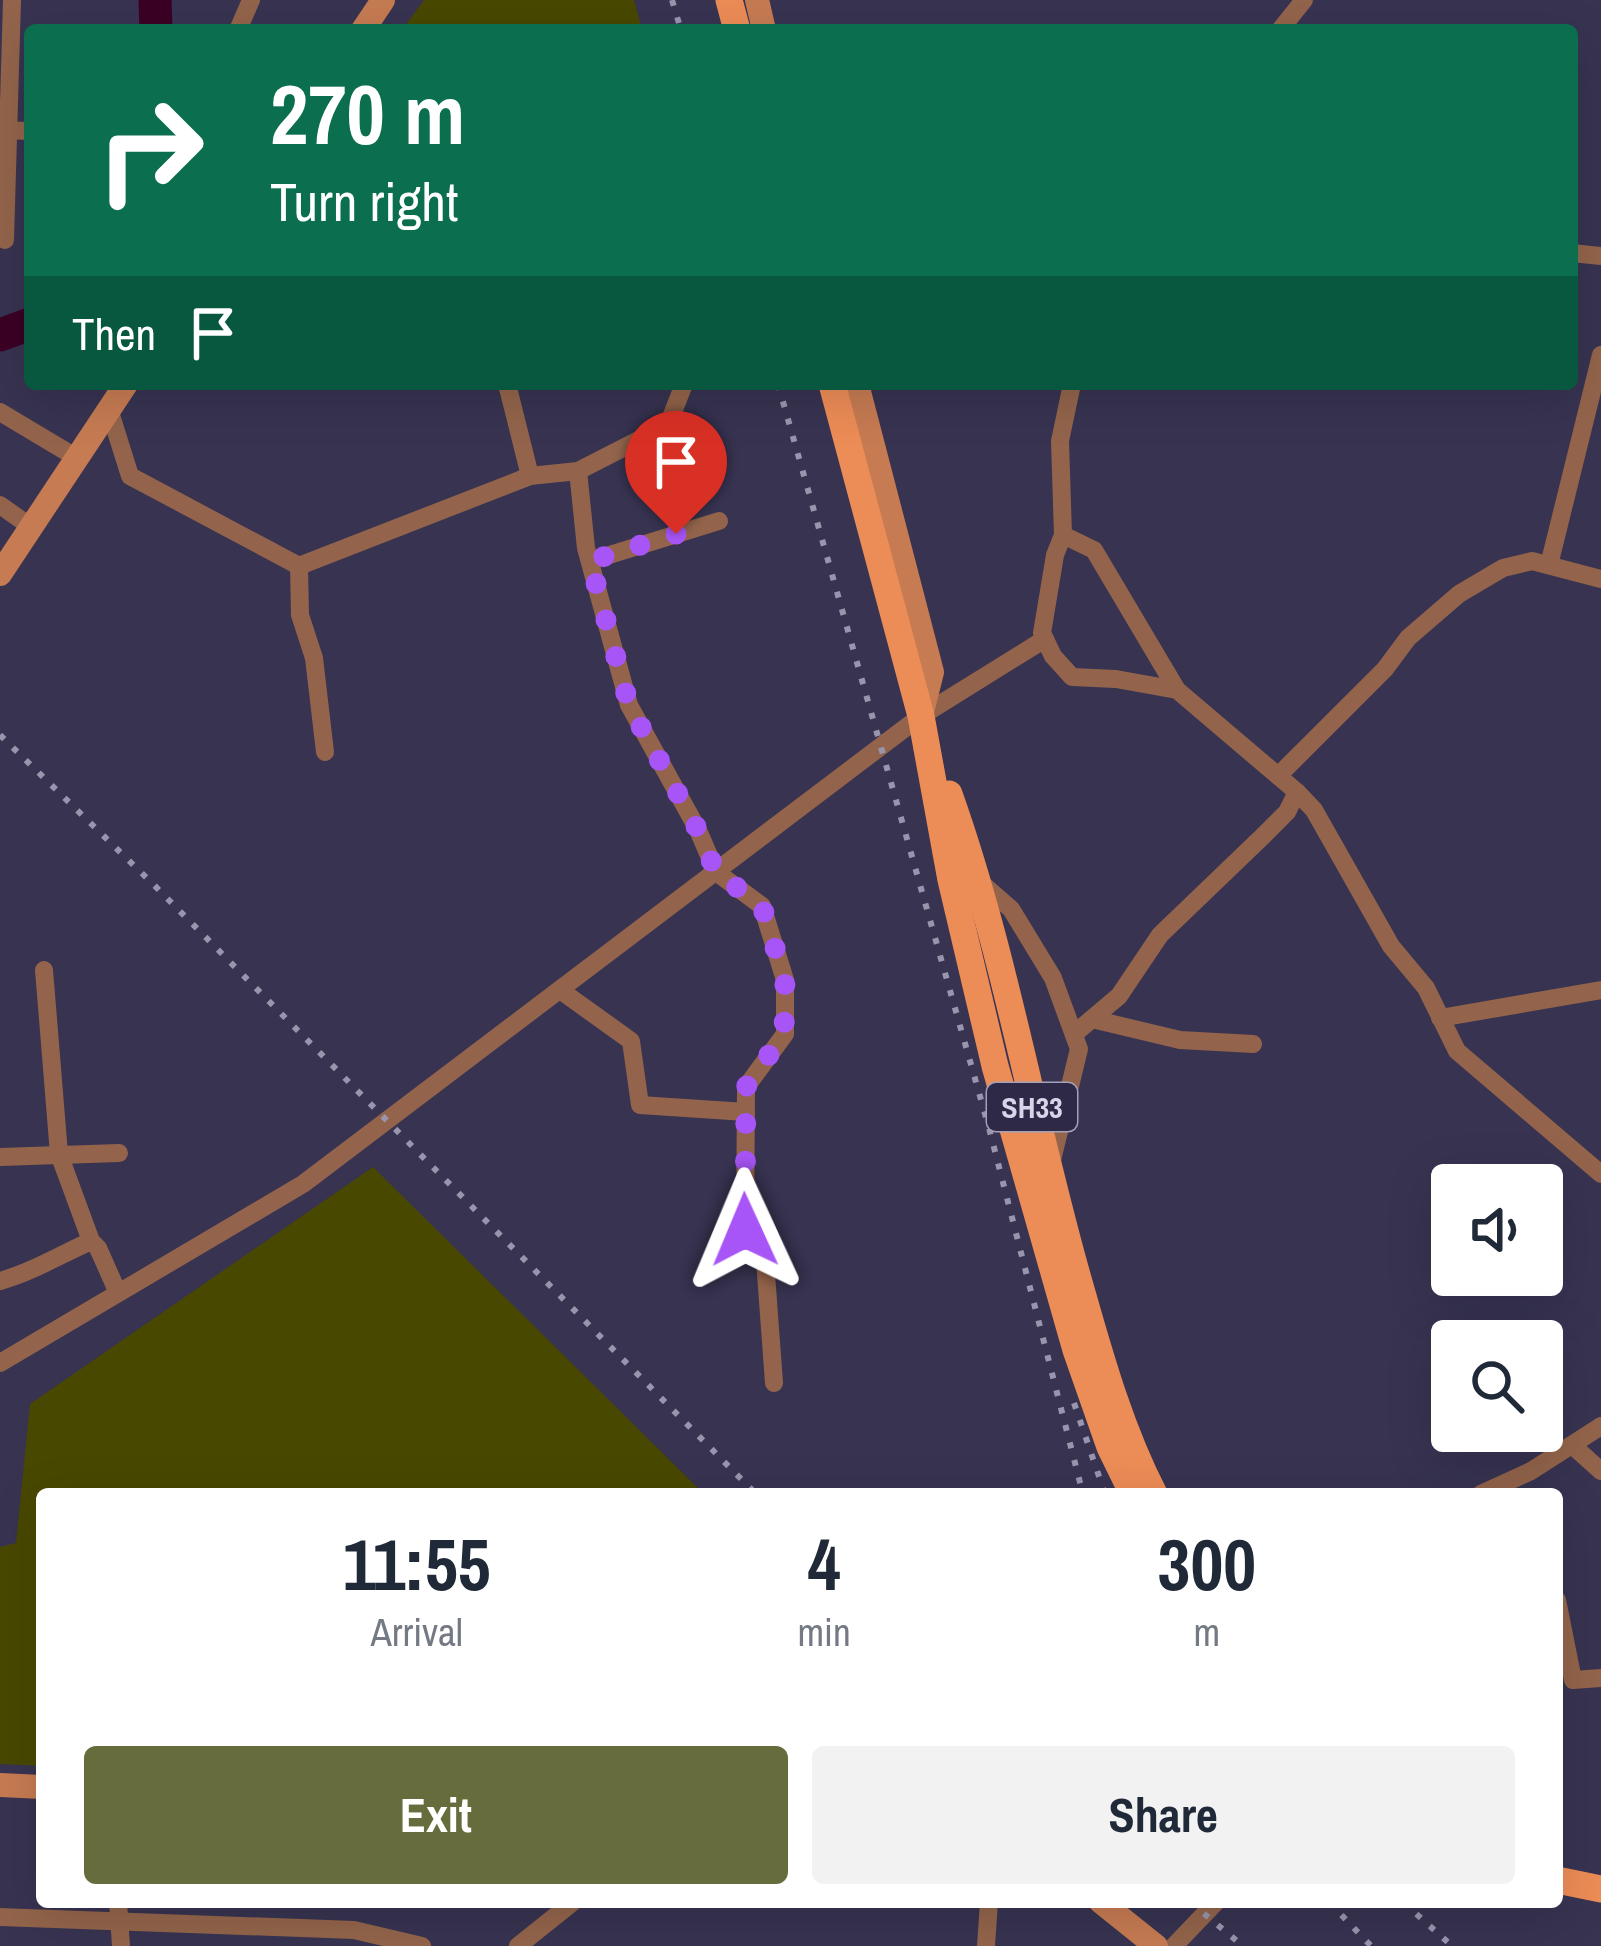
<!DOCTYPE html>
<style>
:root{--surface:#fff;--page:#f2f2f3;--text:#1f2937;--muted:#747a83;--accent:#676c3c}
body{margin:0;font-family:"Archivo Narrow",sans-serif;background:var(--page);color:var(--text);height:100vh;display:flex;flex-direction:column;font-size:45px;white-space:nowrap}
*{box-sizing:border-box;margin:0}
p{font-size:39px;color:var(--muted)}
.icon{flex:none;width:66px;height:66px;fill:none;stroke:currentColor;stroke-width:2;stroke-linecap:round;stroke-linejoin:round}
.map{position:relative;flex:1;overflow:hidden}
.details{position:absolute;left:36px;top:1488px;width:1527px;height:420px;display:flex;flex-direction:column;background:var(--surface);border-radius:12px;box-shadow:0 12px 48px #0002}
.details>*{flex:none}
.guide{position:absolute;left:24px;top:24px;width:1554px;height:366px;border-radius:12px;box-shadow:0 12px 48px #0002;background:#0b6e4f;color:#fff;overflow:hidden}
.fabs{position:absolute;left:1431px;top:1164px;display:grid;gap:24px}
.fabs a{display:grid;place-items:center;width:132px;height:132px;border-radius:12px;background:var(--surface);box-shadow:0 12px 48px #0002;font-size:60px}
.pin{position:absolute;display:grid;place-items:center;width:102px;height:102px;color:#fff;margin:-123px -51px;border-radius:50% 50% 50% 0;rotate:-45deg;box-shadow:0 0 12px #0007}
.pin .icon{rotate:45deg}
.me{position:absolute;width:132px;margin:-66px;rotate:359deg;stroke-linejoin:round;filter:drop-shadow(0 0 9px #0008)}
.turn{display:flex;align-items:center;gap:42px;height:252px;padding:0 48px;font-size:54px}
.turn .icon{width:156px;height:156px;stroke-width:2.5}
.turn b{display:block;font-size:84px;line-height:102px}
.then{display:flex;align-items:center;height:114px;padding:0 48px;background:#0003;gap:24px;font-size:45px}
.eta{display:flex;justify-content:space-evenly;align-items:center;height:204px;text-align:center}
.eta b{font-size:72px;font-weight:700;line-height:84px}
.primary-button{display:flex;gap:24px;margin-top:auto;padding:24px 48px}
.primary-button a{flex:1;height:138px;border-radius:12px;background:var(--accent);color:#fff;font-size:48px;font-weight:700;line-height:138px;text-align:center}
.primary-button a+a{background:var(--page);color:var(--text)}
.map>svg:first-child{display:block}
.green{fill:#494801}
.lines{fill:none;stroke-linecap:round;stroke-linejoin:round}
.river{stroke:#3b0125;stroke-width:33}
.street{stroke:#93644b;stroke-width:18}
.secondary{stroke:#c67b52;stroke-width:24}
.primary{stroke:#ec8c57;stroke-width:27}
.rail{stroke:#9895ad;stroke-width:6;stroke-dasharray:6 12;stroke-linecap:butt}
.route{stroke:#a855f7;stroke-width:21;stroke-dasharray:0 37.8}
.labels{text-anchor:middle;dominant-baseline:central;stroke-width:12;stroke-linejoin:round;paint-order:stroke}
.shield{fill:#2d2946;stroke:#a4a1b8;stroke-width:3}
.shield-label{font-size:30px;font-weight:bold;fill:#d7d5e9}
</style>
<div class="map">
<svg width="1601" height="1946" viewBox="0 0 1601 1946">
<rect width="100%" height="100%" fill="#373351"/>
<g class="green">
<path d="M424 0H634L642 30H402Z"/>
<path d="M373 1167 704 1494H42V1766L0 1764V1547L16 1543 30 1404Z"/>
</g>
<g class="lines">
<g class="river">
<path d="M155 0 156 30"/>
<path d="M0 335 30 324"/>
</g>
<g class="street">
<path d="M238 30 251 0"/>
<path d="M1280 30 1304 0"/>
<path d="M0 130 30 131"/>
<path d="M5 240 12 0"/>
<path d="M1572 253 1601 256"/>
<path d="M507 384 530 476"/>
<path d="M1072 384 1060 441 1063 535 1055 555 1042 633 1053 656 1072 677 1116 679 1177 690 1297 792 1314 810 1391 946 1426 988 1457 1051 1601 1174"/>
<path d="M109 409 130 476 299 566 530 476 578 471 668 425 684 384"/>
<path d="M0 412 77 458"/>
<path d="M578 471 586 548 629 705 698 830 716 872 762 906 785 980V1034L746 1087 745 1230 763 1233 774 1383"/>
<path d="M0 505 31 527"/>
<path d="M1063 535 1094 550 1177 690"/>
<path d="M590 561 719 521"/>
<path d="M1549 565 1601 355"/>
<path d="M299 566 300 615 314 658 325 752"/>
<path d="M1278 776 1385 669 1408 638 1459 594 1503 568 1532 561 1601 579"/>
<path d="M980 882 1011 909 1053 978 1079 1049 1051 1164"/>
<path d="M44 970 59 1154 91 1241 98 1248 118 1293"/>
<path d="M560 990 631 1041 640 1105 746 1112"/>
<path d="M1440 1018 1601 990"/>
<path d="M1092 1019 1180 1040 1253 1044"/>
<path d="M1074 1034 1119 996 1160 935 1263 836 1287 812 1297 792"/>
<path d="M0 1157 119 1153"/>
<path d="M0 1281C32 1272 60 1255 91 1241"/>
<path d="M0 1363 303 1184 921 716 1045 639"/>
<path d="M1572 1445 1601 1471"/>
<path d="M1481 1494 1531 1471 1601 1426"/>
<path d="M1557 1600 1573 1680 1601 1678"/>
<path d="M118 1902 121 1946"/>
<path d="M0 1917 354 1930 422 1946"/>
<path d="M518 1946 573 1902"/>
<path d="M986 1946 989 1902"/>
<path d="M1174 1946 1216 1902"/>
</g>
<g class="secondary">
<path d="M757 0 764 30"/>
<path d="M363 30 383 0"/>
<path d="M857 384 932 672 921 716"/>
<path d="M0 574 126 384"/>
<path d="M0 1785 42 1787"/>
<path d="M1101 1902 1156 1946"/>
</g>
<g class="primary">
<path d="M729 0 737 30"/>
<path d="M832 384 921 716 951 880 995 1066 1076 1350 1110 1447 1133 1494"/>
<path d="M949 794C1007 957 1034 1130 1083 1296 1102 1363 1122 1432 1154 1494"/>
<path d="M1557 1880 1601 1889"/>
</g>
<g class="rail">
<path d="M672 0 681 30"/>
<path d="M778 384 989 1128 1083 1494"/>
<path d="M0 735 155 886 756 1494"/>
<path d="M1074 1403 1105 1494"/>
<path d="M1190 1902 1243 1946"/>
<path d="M1329 1902 1371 1946"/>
<path d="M1403 1902 1452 1946"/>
</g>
</g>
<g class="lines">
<path class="route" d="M676 534 590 561 629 705 698 830 716 872 762 906 785 980 784 1034 746 1087 745 1230"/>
</g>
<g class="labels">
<rect class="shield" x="987" y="1083" width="90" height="48" rx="9"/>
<g class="shield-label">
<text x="1032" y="1107">SH33</text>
</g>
</g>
</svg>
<div class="fabs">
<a><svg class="icon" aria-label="sound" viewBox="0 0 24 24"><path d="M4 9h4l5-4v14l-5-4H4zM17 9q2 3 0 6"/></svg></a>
<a><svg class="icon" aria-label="search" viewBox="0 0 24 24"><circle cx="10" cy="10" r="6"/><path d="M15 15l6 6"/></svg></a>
</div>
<div class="pin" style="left:676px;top:534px;background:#d93025"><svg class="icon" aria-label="arrive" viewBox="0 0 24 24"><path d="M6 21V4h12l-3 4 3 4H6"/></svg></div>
<svg class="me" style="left:745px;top:1230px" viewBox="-20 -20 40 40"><path d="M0-17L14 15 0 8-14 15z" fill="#a855f7" stroke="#fff" stroke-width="4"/></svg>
<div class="guide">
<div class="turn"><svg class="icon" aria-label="right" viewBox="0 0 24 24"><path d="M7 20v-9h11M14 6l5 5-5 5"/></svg><div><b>270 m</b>Turn right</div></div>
<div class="then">Then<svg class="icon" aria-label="arrive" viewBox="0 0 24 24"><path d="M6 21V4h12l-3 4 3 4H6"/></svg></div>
</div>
<section class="details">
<div class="eta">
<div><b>11:55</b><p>Arrival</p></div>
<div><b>4</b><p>min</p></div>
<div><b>300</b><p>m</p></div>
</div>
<div class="primary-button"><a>Exit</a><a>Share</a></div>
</section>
</div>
